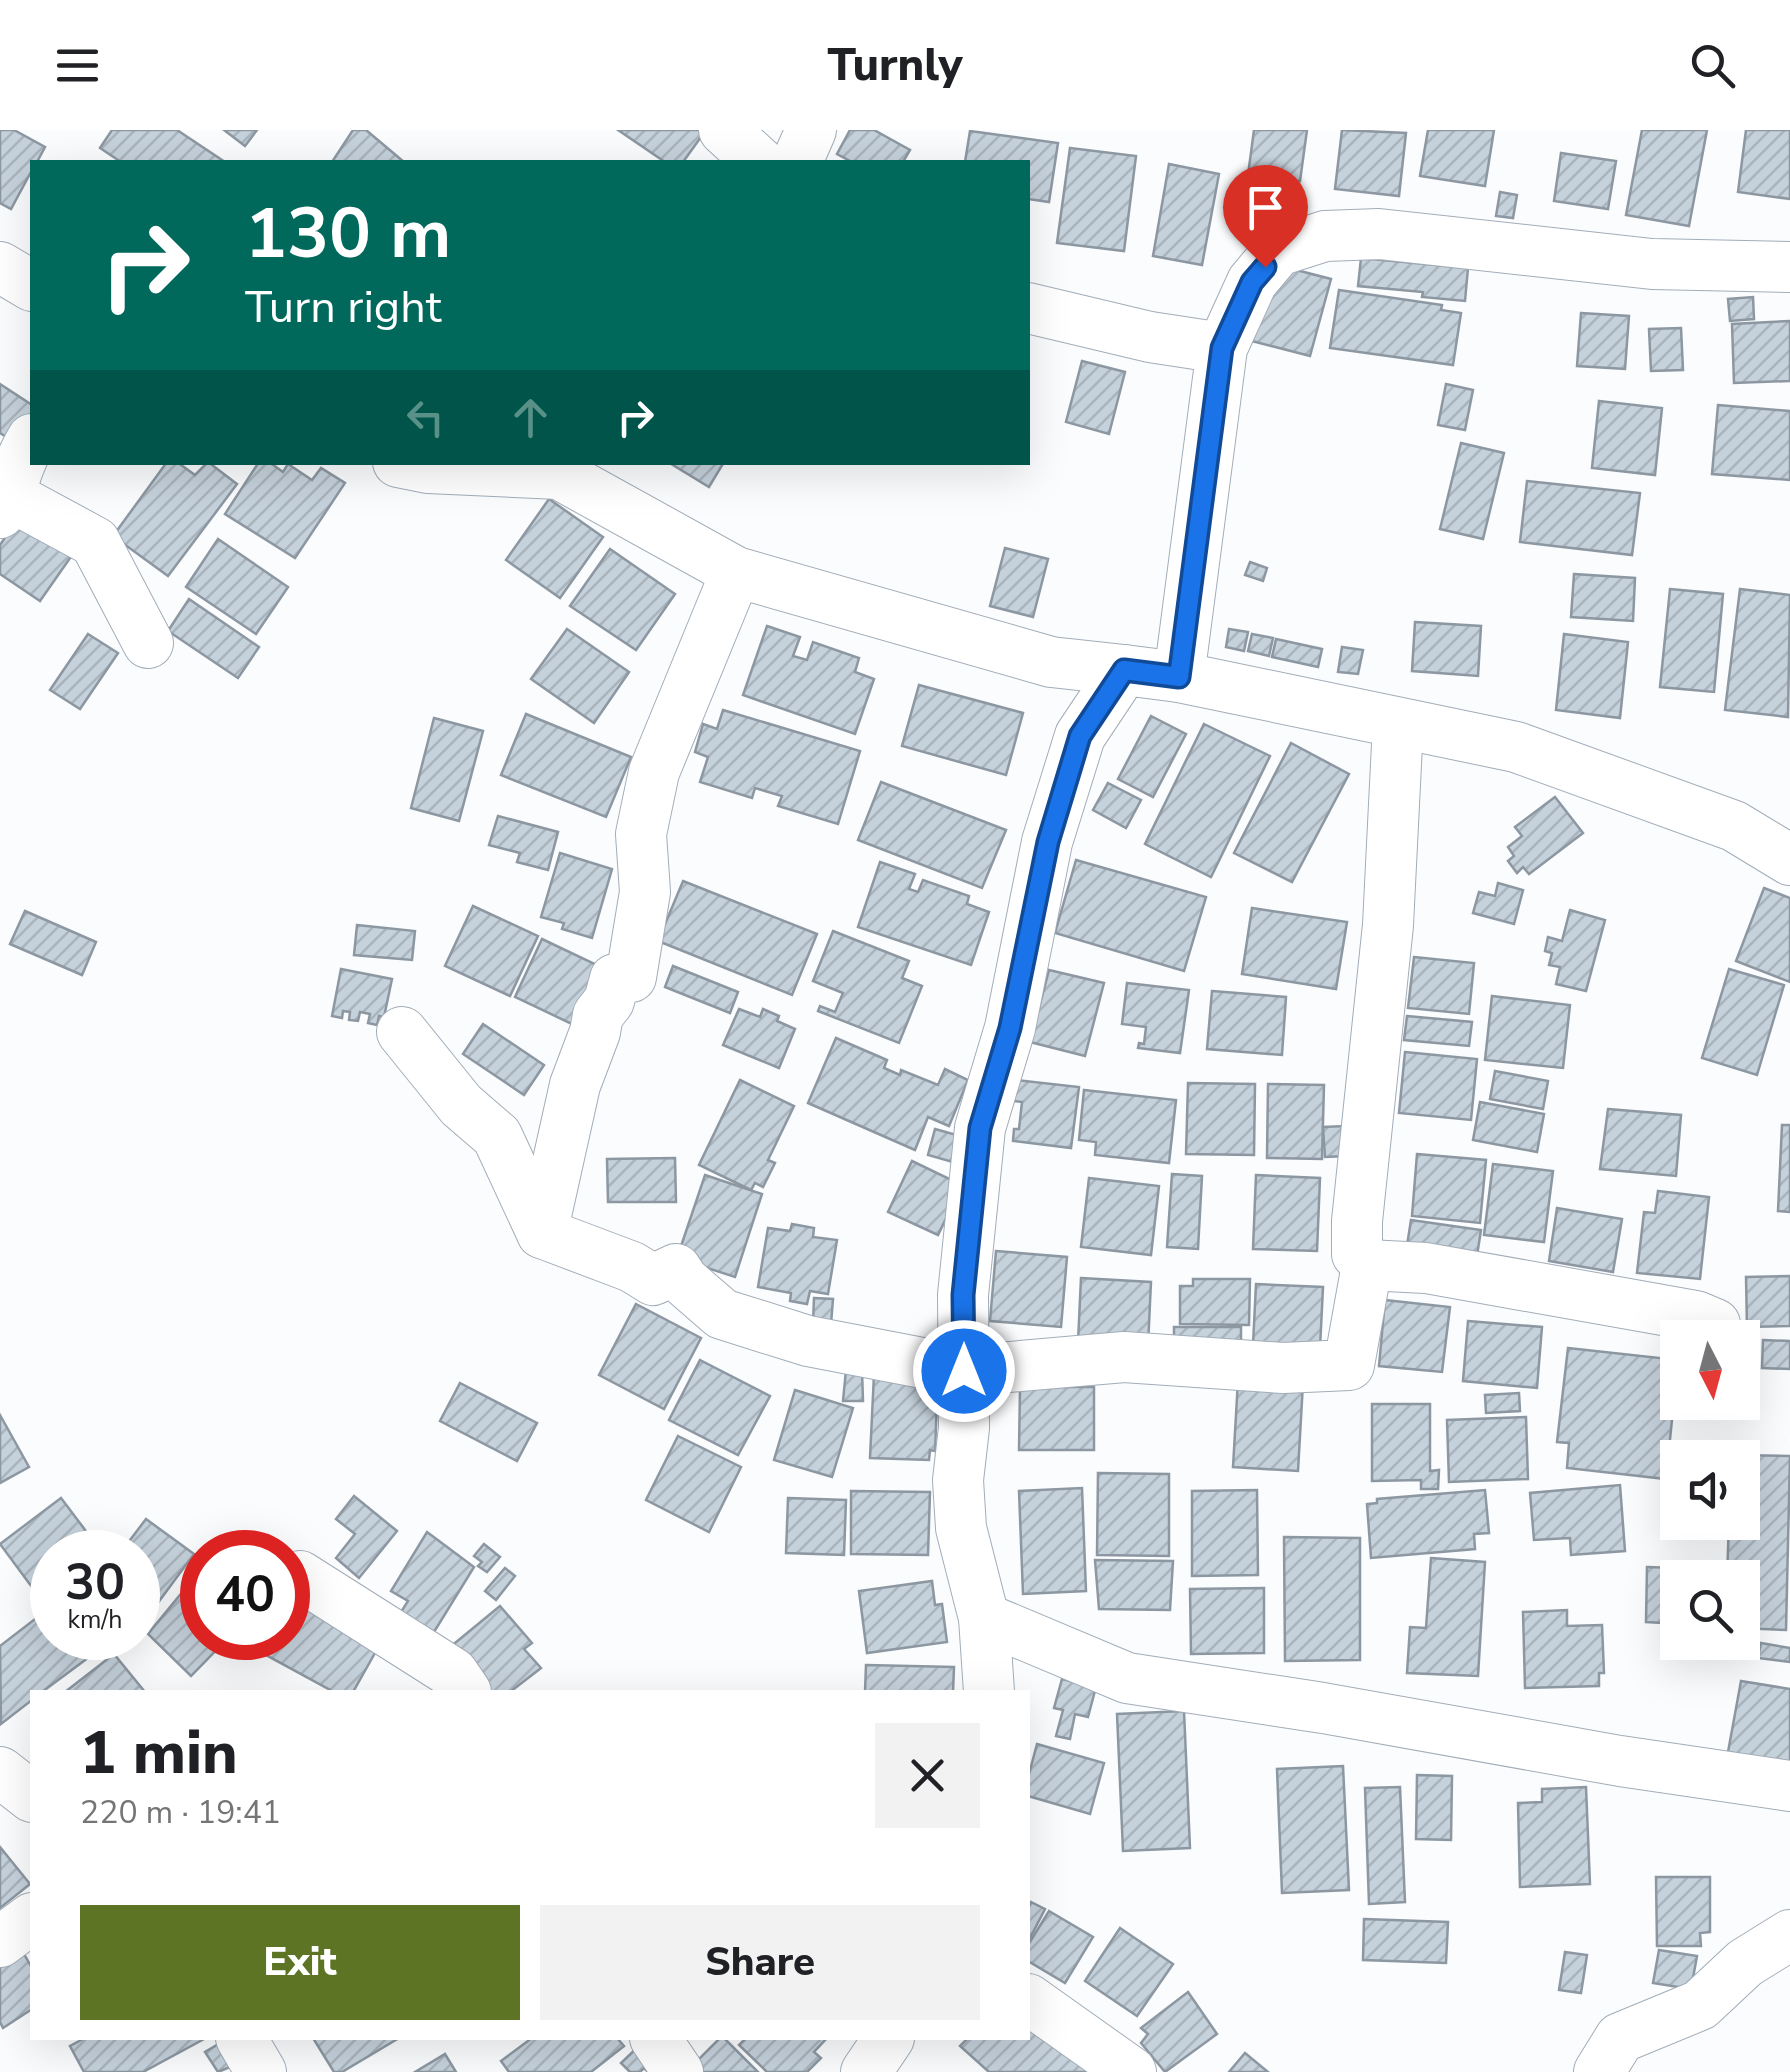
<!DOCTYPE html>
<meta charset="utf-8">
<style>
:root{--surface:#fff;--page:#f2f2f2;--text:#202124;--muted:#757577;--accent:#5d7425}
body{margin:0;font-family:"Nunito Sans",sans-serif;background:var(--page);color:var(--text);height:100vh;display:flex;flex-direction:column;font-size:38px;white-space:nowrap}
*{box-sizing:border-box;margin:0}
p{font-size:32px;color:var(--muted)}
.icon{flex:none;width:55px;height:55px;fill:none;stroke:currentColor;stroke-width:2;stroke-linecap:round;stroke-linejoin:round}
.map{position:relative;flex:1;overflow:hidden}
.panel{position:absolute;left:30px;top:1560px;width:1000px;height:350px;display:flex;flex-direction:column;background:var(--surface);border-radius:0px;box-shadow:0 10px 40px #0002}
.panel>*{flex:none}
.top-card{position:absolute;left:30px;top:30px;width:1000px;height:305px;border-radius:0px;box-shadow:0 10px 40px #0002;background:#00695c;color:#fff;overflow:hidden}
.needle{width:65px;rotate:174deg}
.fabs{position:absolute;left:1660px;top:1190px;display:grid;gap:20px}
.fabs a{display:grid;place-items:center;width:100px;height:100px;border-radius:0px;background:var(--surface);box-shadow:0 10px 40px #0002;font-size:50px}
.speed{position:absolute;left:30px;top:1400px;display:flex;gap:20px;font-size:50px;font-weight:700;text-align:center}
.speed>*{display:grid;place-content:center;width:130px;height:130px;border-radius:50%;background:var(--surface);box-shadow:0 10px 40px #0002;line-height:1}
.speed small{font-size:25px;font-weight:400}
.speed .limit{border:15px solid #d22;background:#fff;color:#111}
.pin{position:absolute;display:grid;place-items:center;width:85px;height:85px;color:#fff;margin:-102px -42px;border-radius:50% 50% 50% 0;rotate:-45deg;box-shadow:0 0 10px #0007}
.pin .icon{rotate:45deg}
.me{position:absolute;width:110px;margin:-55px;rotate:0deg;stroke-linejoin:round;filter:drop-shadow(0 0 8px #0008)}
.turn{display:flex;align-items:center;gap:35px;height:210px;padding:0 50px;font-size:45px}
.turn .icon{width:130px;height:130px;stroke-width:2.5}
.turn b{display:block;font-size:70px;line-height:85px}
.lanes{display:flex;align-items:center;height:95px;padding:0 50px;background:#0003;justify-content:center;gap:50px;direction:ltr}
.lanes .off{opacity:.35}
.round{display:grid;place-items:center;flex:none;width:105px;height:105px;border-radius:0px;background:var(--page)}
.summary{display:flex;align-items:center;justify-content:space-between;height:170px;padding:0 50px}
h1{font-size:60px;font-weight:800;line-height:75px}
.primary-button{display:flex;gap:20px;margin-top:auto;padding:20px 50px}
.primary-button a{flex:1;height:115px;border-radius:0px;background:var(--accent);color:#fff;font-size:40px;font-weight:800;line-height:115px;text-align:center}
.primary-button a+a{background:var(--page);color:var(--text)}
header{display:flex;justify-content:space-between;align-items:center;height:130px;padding:0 50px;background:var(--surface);font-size:45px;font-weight:800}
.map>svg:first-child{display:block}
.building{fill:url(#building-hatch);stroke:#8c97a1;stroke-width:2.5}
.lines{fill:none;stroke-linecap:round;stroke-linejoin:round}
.minor-casing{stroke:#a2adb8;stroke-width:52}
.minor{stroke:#fff;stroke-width:50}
.route-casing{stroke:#114b97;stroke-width:25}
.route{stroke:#1a73e8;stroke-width:18}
</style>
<header><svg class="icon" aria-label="menu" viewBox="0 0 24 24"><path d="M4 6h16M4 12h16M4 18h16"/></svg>Turnly<svg class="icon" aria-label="search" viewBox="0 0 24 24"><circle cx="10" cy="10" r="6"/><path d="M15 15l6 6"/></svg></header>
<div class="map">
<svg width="1790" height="1942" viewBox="0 0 1790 1942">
<defs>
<pattern id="building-hatch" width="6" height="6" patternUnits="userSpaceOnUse" patternTransform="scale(2.5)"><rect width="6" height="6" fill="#c5d1db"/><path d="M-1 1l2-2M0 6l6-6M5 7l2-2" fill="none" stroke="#aab4bd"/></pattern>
</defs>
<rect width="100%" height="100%" fill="#fafcfe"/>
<g class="building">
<path d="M0 0H14L45 17 37 32H32V40L11 79 0 73Z"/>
<path d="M112 0H177L225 32H121L100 18Z"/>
<path d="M224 0H257L245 16Z"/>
<path d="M353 0H366L404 32H332Z"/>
<path d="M618 0H706L683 32H665Z"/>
<path d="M850 0H874L910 20 903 32H852L837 24Z"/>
<path d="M1254 0H1307L1300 51 1248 45Z"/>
<path d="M1342 0 1406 3 1399 66 1335 59Z"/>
<path d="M1428 0H1494L1485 56 1420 46Z"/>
<path d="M1642 0H1707L1689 96 1626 85Z"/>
<path d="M1746 0H1790V69L1738 62Z"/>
<path d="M970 1 1058 13 1049 72 1028 69V32H965Z"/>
<path d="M1070 18 1136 26 1124 121 1057 113Z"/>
<path d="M1561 23 1616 31 1608 79 1554 71Z"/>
<path d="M1169 34 1219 44 1202 135 1153 126Z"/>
<path d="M1500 62 1517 65 1513 88 1496 86Z"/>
<path d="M1361 128 1468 138 1465 171 1422 167 1423 162 1358 156Z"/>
<path d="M1273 134 1331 149 1310 226 1252 211Z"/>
<path d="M1339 160 1442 175 1441 180 1461 183 1453 235 1330 218Z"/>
<path d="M1753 167 1754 189 1730 191 1728 169Z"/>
<path d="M1581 183 1629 186 1625 239 1577 236Z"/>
<path d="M1790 191V251L1734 253 1732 194Z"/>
<path d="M1681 198 1683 240 1651 241 1649 199Z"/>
<path d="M1082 231 1125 242 1109 304 1066 292Z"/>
<path d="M0 254 32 275V285L15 312 0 303Z"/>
<path d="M1446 254 1473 260 1465 300 1438 295Z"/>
<path d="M1599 271 1662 278 1655 345 1592 338Z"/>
<path d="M1718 275 1790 281V350L1712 344Z"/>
<path d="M1461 313 1504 323 1483 409 1440 399Z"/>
<path d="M167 332H177L195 345 208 332 237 354 168 446 113 406Z"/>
<path d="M259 332H269L283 342 288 334 312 350 321 338 345 353 295 428 225 384Z"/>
<path d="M668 332H724L709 357Z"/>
<path d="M1527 351 1640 363 1632 425 1520 412Z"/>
<path d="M549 369 603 407 560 468 506 430Z"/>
<path d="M23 381 77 418 40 471 0 444V415Z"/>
<path d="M218 409 288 457 256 504 186 457Z"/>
<path d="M1005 418 1048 429 1033 487 990 476Z"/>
<path d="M610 419 675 464 636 520 570 476Z"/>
<path d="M1250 432 1267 438 1263 451 1245 445Z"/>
<path d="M1574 444 1635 448 1633 491 1571 487Z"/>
<path d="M1670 459 1723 464 1714 562 1660 557Z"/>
<path d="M1740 459 1790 465 1788 587 1725 580Z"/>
<path d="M189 469 259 517 238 548 168 501Z"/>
<path d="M1415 492 1481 496 1478 546 1412 541Z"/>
<path d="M767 496 800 507 793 526 807 530 813 512 859 528 855 542 874 549 855 604 743 565Z"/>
<path d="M567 499 629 542 594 593 531 549Z"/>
<path d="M1229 499 1248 502 1244 521 1226 517Z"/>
<path d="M88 504 118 523 80 579 50 560Z"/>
<path d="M1252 504 1273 508 1269 526 1248 521Z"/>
<path d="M1564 504 1628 512 1620 588 1556 580Z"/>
<path d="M1276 509 1322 519 1318 537 1272 527Z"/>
<path d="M1342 517 1363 520 1358 544 1338 542Z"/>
<path d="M919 555 1023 583 1006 645 902 616Z"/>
<path d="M723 580 860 621 838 694 778 676 782 666 755 658 752 668 700 652 708 627 695 622 703 594 717 599Z"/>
<path d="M526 584 631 627 606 687 501 645Z"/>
<path d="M1151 586 1186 604 1153 667 1118 649Z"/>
<path d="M434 588 483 601 459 691 411 678Z"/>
<path d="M1204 594 1270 626 1211 747 1145 714Z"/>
<path d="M1291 613 1349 644 1292 752 1234 723Z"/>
<path d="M881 652 1006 700 982 758 858 710Z"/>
<path d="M1108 653 1141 670 1126 698 1093 680Z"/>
<path d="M1555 667 1583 703 1529 744 1523 737 1517 743 1508 731 1514 726 1508 717 1522 706 1515 697Z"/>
<path d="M498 686 558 702 548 740 517 732 520 723 489 715Z"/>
<path d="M560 723 612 739 592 808 562 799 564 793 541 787Z"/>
<path d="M1076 730 1206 767 1184 841 1055 803Z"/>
<path d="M880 732 915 744 909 759 918 762 923 750 969 766 967 774 989 782 971 835 858 797Z"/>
<path d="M683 751 817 804 792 865 658 811Z"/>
<path d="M1498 753 1523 760 1514 794 1473 783 1479 762 1495 766Z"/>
<path d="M1764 758 1790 768V852L1736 831Z"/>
<path d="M473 776 538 806 510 866 445 836Z"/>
<path d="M1252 778 1347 792 1336 859 1242 844Z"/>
<path d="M1570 780 1605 790 1586 861 1556 854 1560 837 1549 835 1552 823 1545 821 1548 807 1562 811Z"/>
<path d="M25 781 96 812 82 845 10 814Z"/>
<path d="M357 795 415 801 412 830 354 825Z"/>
<path d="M833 801 909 831 902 848 922 856 899 913 818 881 820 876 835 882 843 863 813 851Z"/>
<path d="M542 809 599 836 572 894 515 867Z"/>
<path d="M1414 827 1474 833 1469 884 1408 878Z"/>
<path d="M673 836 738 862 730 883 665 857Z"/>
<path d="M341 839 392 849 384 887 379 886 377 895 368 893 370 884 360 882 358 891 349 890 350 882 343 881 342 888 332 886Z"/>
<path d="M1729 839 1784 855 1757 945 1702 928Z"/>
<path d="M1049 840 1104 853 1085 926 1030 912Z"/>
<path d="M1127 853 1189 860 1180 923 1138 918 1139 913 1144 914 1146 897 1122 894Z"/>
<path d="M1212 861 1286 867 1282 925 1207 919Z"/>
<path d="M1492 866 1570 875 1563 938 1485 930Z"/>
<path d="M739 879 760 887 763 879 779 886 777 891 795 899 779 938 723 915Z"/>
<path d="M1407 886 1472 892 1469 916 1404 910Z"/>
<path d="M483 894 544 935 524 965 463 924Z"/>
<path d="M836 908 887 930 884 938 900 945 901 940 938 955 945 939 968 950 949 996 928 987 915 1020 808 973Z"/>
<path d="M1405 922 1477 929 1471 990 1399 983Z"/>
<path d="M1495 941 1548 951 1543 979 1490 969Z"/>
<path d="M740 950 794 976 768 1030 775 1033 763 1057 755 1053 751 1060 699 1035Z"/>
<path d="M1015 950 1079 957 1071 1018 1013 1011 1014 999H1019L1022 972 1013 971Z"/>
<path d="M1188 953 1255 954 1254 1025 1186 1024Z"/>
<path d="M1268 954 1324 955 1322 1029 1267 1028Z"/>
<path d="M1084 960 1176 970 1169 1033 1095 1025 1096 1012 1079 1010Z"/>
<path d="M1480 972 1544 984 1537 1022 1473 1010Z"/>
<path d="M1608 979 1681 985 1676 1046 1600 1039Z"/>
<path d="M1782 995H1790V1082L1778 1081Z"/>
<path d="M1346 996 1347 1026 1325 1027 1323 997Z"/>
<path d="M935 999 964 1007 956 1033 928 1025Z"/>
<path d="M1417 1024 1486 1030 1480 1093 1412 1086Z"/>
<path d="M675 1028 676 1072H608L607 1029Z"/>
<path d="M912 1031 962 1055 938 1105 888 1082Z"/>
<path d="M1493 1034 1553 1041 1544 1112 1484 1105Z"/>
<path d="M1172 1044 1202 1046 1198 1119 1167 1117Z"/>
<path d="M705 1045 762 1064 735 1147 677 1128Z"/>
<path d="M1256 1045 1320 1048 1317 1121 1253 1119Z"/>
<path d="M1089 1048 1159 1056 1151 1125 1081 1117Z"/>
<path d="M1658 1061 1709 1067 1700 1149 1637 1143 1644 1082 1655 1083Z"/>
<path d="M1557 1078 1622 1089 1613 1142 1549 1131Z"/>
<path d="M1411 1090 1481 1100 1476 1132 1406 1122Z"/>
<path d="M792 1094 814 1098 813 1107 837 1110 828 1164 810 1161 807 1174 790 1171 791 1163 758 1157 768 1098 790 1101Z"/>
<path d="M996 1121 1067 1127 1061 1197 990 1191Z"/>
<path d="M1790 1146V1196L1747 1197 1746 1147Z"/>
<path d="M1081 1148 1151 1152 1148 1216 1078 1212Z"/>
<path d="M1193 1149H1250L1249 1195 1180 1194V1156H1193Z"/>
<path d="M1256 1154 1323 1157 1320 1218 1253 1215Z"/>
<path d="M814 1168 833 1169 831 1194 813 1193Z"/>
<path d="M1385 1170 1450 1177 1442 1242 1379 1236Z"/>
<path d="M636 1174 701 1208 664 1279 599 1245Z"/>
<path d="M1468 1191 1542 1197 1537 1258 1463 1251Z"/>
<rect x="1174" y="1197" width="67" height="25"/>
<path d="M1763 1210 1790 1211V1239L1762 1238Z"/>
<path d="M1568 1218 1678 1230 1666 1349 1567 1338 1569 1313 1557 1312Z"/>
<path d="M700 1230 770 1266 738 1325 669 1290Z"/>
<path d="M846 1240H862L863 1271H843Z"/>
<path d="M874 1244 938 1247 935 1321 930 1320 929 1330 870 1328Z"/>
<path d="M1238 1250 1303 1253 1298 1341 1233 1337Z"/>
<path d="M460 1253 537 1293 517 1331 440 1291Z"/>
<path d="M1020 1257H1094V1320H1019Z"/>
<path d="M795 1260 853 1278 832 1347 774 1330Z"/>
<path d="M1519 1263 1520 1281 1486 1283 1485 1265Z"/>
<path d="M1372 1274H1430V1341L1439 1340 1438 1359H1421V1350L1372 1351Z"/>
<path d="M0 1285 29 1337 0 1353Z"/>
<path d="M1526 1287 1528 1349 1449 1352 1447 1290Z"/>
<path d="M678 1306 741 1337 709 1402 646 1370Z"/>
<path d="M1731 1325 1790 1326 1786 1500 1742 1498V1448H1727L1729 1392H1742V1328H1731Z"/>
<path d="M1098 1343 1169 1344V1426L1097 1425Z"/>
<path d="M1620 1355 1625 1421 1571 1425 1570 1408 1534 1410 1530 1363Z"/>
<path d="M1082 1358 1086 1461 1023 1464 1019 1361Z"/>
<path d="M1257 1360 1258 1445 1192 1446V1361Z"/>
<path d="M1485 1360 1489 1403 1474 1404 1475 1419 1371 1428 1367 1374 1377 1373V1369Z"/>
<path d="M851 1361 930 1362 928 1425 851 1424Z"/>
<path d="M354 1366 397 1401 359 1448 336 1428 355 1404 336 1389Z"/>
<path d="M61 1368 101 1421 52 1422V1458L40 1468 0 1414Z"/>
<path d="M788 1368 846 1370 844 1425 786 1423Z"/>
<path d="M146 1389 194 1424 143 1493 138 1489V1422H121Z"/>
<path d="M427 1402 474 1437 434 1502 401 1482 408 1471 391 1461Z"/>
<path d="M1284 1407 1360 1408V1530L1285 1531Z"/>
<path d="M484 1414 500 1427 487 1442 478 1436 482 1432 474 1426Z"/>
<path d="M1431 1428 1485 1432 1478 1546 1407 1543 1410 1497 1426 1498Z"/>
<path d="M1095 1430 1173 1431 1170 1480 1099 1479Z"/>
<path d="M1647 1437 1706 1439V1448H1678L1677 1498H1663V1493L1646 1492Z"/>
<path d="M202 1438V1508H228L191 1546 148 1504Z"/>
<path d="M505 1438 515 1446 496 1470 485 1461Z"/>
<path d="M932 1451 935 1475 942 1474 947 1512 867 1523 859 1461Z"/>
<path d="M1264 1458V1523L1191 1524 1190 1459Z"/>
<path d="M288 1463 380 1514 353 1562H334L253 1518 259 1508H288Z"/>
<path d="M52 1476V1508H91L100 1519 42 1562H32V1570L1 1594 0 1516Z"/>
<path d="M500 1476 532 1513 524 1519 541 1538 510 1562H487L449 1518Z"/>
<path d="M1567 1480V1496L1602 1495 1604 1543H1599V1556L1525 1558 1523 1482Z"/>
<path d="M1761 1513 1790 1518V1532L1758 1528Z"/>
<path d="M114 1524 145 1562H65Z"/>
<path d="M866 1535 954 1537 953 1562H865Z"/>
<path d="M1062 1549 1096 1557 1088 1587 1075 1584 1070 1609 1056 1606 1063 1580 1054 1578Z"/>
<path d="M1741 1551 1790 1559V1633L1728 1622Z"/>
<path d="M1184 1581 1190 1718 1123 1721 1117 1584Z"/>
<path d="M1037 1614 1104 1633 1090 1684 1028 1666V1648Z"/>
<path d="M1343 1636 1349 1760 1282 1763 1277 1639Z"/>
<path d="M1417 1645 1452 1646 1451 1710 1416 1709Z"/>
<path d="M1400 1657 1405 1772 1369 1774 1365 1658Z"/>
<path d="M1586 1657 1590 1754 1520 1757 1518 1673 1542 1672V1659Z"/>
<path d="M0 1717 30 1754 0 1778Z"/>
<path d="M1656 1747H1710V1802L1700 1803 1701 1816H1657Z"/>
<path d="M1031 1772 1045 1779 1028 1812V1779Z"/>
<path d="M1049 1781 1093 1807 1065 1853 1028 1831V1815Z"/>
<path d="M1364 1789 1448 1792 1446 1833 1363 1830Z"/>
<path d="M1120 1798 1173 1834 1137 1886 1085 1851Z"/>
<path d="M20 1817 32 1838V1879L3 1898 0 1892V1832Z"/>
<path d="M1659 1820 1697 1826 1691 1859 1653 1853Z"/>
<path d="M1565 1822 1587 1825 1581 1863 1559 1860Z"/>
<path d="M1188 1862 1217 1904 1165 1942 1141 1913 1148 1904 1141 1898Z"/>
<path d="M1028 1880 1094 1942H989L960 1916 968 1908H1028Z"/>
<path d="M85 1908H206L143 1942H84L70 1916Z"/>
<path d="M313 1908H399L342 1942H334Z"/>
<path d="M532 1908H617L624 1916 591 1942H509L501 1931Z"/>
<path d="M720 1908H724L758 1942H686Z"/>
<path d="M746 1908H827L814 1922 821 1928 807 1942H767L739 1915Z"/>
<path d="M222 1912 235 1935 218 1942 205 1922Z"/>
<path d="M639 1916 657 1942H648L644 1938 640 1942H630L621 1933Z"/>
<path d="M1245 1923 1268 1942H1229Z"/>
<path d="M445 1924 456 1942H415Z"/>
</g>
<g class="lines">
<g class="minor-casing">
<g id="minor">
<path d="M724 0 759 32"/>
<path d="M797 32 811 0"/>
<path d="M0 137 32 156"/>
<path d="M1028 178 1150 207 1222 218"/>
<path d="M398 332 428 338 559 344 736 442 1051 532 1124 540"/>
<path d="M10 366 95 412 148 513"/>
<path d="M0 383C15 357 15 336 32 309"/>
<path d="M1179 547 1222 218 1252 152 1278 121 1325 106 1379 104 1652 134 1790 137"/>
<path d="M1398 594 1388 795 1357 1091V1124L1367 1135 1426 1138 1696 1186 1715 1194"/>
<path d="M402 902 461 975 497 1006 542 1103 632 1137 653 1150 676 1139 684 1151 722 1184 808 1211 964 1241 1124 1227 1283 1238 1349 1235 1367 1135"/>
<path d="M542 1103 575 955 595 902 598 885 609 871 615 849 631 847 645 762 641 704 654 642 736 442"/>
<path d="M300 1446 453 1543 466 1562"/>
<path d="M984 1488 1127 1548 1323 1578 1620 1631 1790 1656"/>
<path d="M989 1562 984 1488 961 1398 958 1350 964 1298 963 1165 980 998 1010 898 1047 712 1080 606 1124 540 1179 547 1516 617 1734 696 1790 730"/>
<path d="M0 1642 32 1667"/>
<path d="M0 1812 32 1788"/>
<path d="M1028 1869 1131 1942"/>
<path d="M241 1908 261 1942"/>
<path d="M655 1908 678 1942"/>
<path d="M866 1942 889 1908"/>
<path d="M1599 1942 1620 1908 1700 1875 1745 1833 1790 1805"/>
</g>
</g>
<use href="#minor" class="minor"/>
</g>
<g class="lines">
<g class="route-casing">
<path id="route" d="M964 1241 963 1165 980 998 1010 898 1048 712 1080 606 1124 540 1179 547 1222 218 1252 152 1265 137"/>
</g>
<use href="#route" class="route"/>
</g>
</svg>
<div class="fabs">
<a><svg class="needle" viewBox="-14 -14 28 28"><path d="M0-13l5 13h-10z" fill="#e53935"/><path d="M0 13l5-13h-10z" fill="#757577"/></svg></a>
<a><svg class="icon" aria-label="sound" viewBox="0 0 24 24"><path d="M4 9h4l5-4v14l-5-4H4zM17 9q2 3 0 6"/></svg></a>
<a><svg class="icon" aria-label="search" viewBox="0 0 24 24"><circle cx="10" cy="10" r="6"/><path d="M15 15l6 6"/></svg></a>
</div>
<div class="speed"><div>30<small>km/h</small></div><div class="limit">40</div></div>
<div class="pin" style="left:1265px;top:137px;background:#d93025"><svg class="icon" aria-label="arrive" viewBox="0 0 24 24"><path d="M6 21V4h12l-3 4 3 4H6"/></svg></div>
<svg class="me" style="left:964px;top:1241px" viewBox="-20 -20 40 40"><circle r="17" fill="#1a73e8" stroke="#fff" stroke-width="3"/><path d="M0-11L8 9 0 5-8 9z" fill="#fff"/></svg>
<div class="top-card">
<div class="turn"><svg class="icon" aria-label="right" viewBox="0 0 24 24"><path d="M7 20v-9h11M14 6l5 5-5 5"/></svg><div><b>130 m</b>Turn right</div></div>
<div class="lanes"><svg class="icon off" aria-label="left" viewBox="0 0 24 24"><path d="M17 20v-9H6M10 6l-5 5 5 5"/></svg><svg class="icon off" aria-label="ahead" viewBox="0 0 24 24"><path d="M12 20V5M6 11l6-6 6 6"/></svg><svg class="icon" aria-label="right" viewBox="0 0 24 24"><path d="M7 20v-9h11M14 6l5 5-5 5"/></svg></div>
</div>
<section class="panel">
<div class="summary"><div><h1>1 min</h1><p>220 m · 19:41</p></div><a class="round"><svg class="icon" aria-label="close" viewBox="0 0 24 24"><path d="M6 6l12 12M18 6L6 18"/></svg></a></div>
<div class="primary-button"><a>Exit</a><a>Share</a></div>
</section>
</div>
